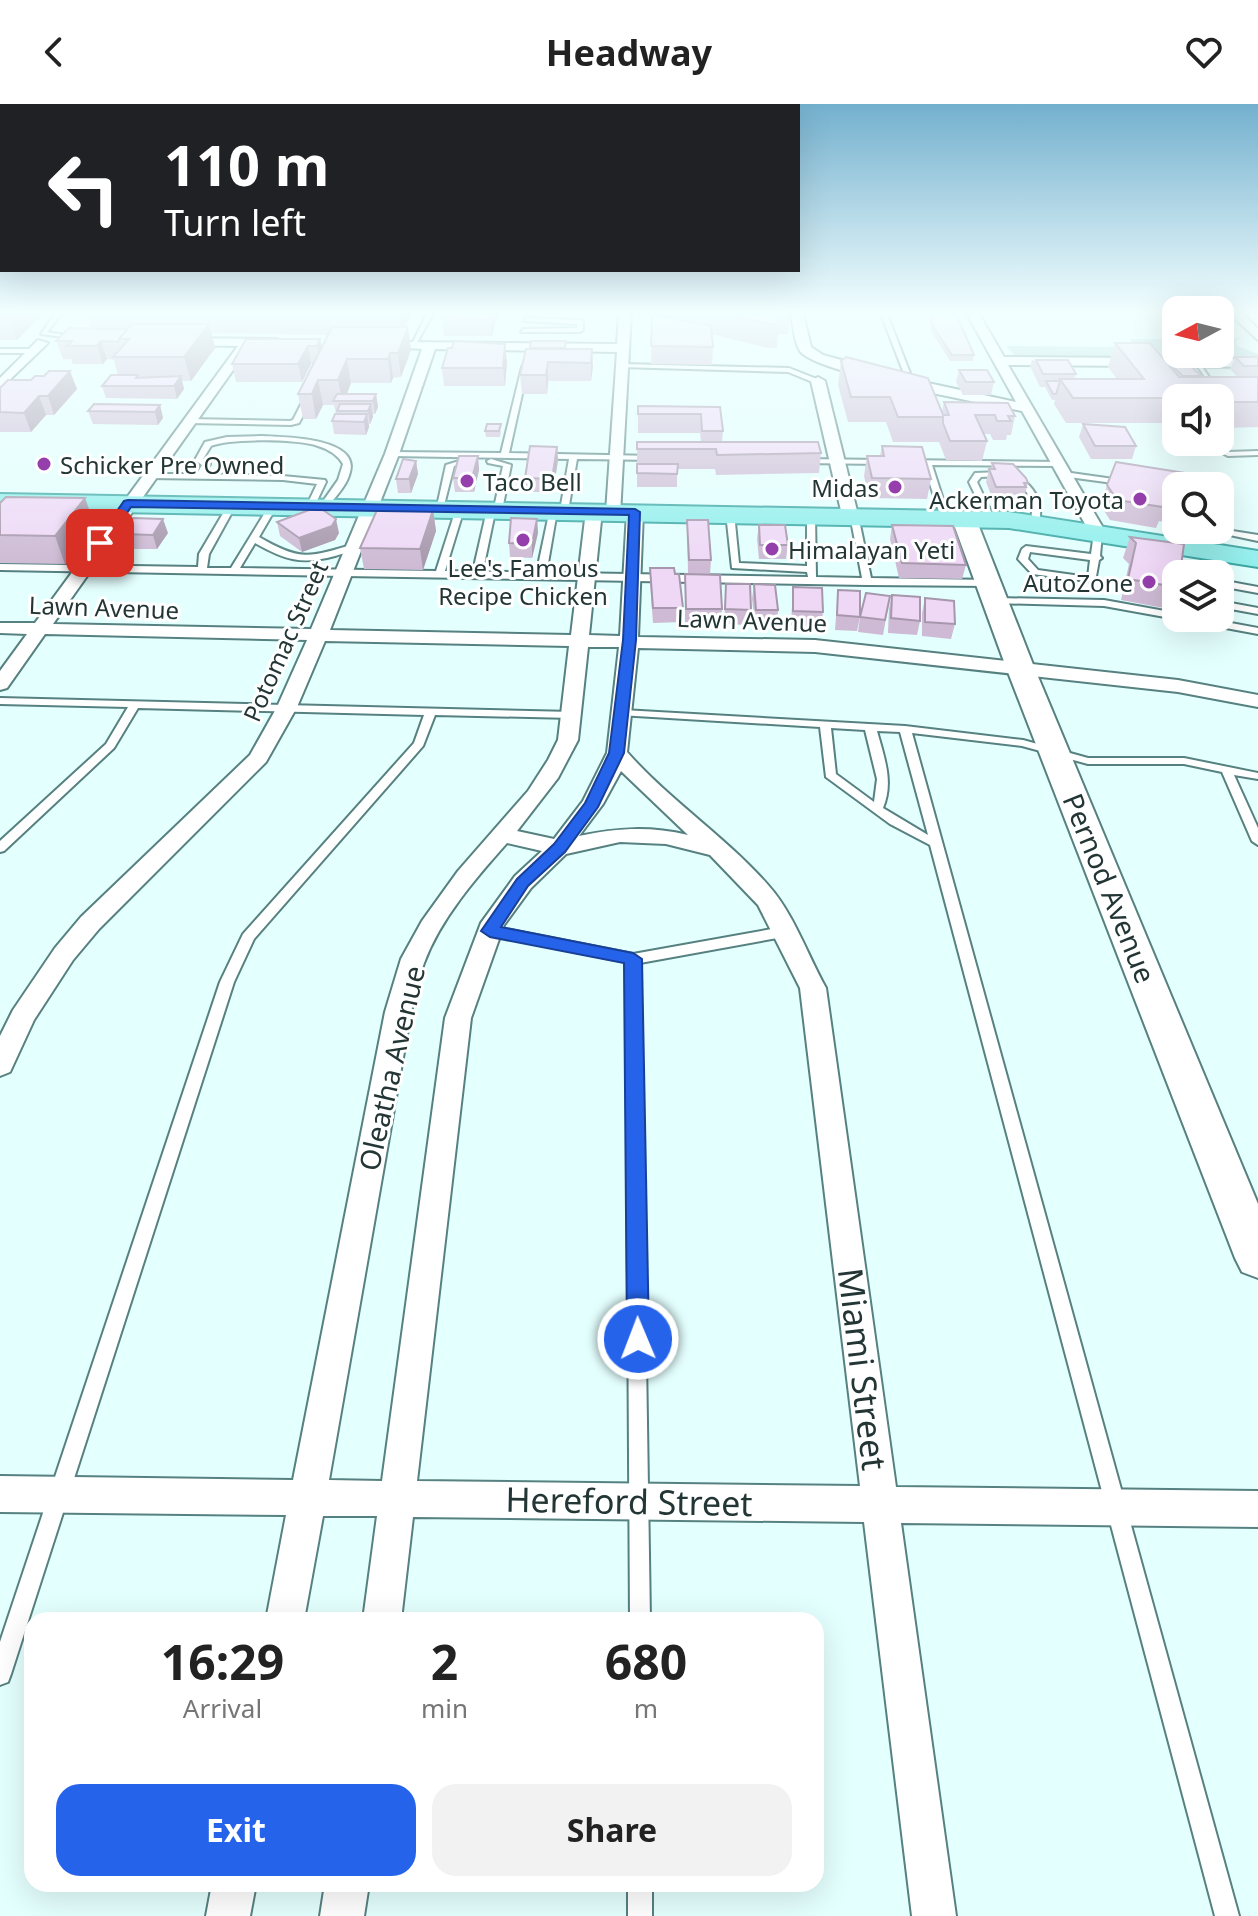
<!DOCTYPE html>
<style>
:root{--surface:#fff;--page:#f2f2f2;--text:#222;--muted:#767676;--accent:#2563eb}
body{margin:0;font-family:"Noto Sans",sans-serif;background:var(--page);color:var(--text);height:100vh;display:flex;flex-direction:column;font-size:30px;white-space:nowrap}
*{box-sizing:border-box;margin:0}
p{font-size:26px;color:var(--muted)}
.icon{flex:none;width:44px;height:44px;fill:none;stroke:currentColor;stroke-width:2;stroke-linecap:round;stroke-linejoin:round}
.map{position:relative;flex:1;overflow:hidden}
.panel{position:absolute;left:24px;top:1508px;width:800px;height:280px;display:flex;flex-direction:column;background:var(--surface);border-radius:24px;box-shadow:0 8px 32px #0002}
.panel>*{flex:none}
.banner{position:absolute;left:0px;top:0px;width:800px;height:168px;box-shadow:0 8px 32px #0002;background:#202124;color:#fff;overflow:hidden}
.needle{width:52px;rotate:263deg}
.buttons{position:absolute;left:1162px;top:192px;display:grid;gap:16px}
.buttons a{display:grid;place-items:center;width:72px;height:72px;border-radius:16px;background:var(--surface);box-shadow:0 8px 32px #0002;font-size:40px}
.pin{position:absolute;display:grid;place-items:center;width:68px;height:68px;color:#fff;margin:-34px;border-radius:16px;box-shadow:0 4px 12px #0006}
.me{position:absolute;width:88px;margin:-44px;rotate:359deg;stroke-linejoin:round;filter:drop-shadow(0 0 6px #0008)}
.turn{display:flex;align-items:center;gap:28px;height:168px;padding:0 32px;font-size:36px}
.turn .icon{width:104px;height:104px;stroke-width:2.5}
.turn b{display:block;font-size:56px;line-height:68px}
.eta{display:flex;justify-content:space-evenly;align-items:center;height:136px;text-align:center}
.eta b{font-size:48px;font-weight:700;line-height:56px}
.action{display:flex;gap:16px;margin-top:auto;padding:16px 32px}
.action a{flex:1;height:92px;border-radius:24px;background:var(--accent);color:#fff;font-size:32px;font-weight:700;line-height:92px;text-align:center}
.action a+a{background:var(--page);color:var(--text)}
header{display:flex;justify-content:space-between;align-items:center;height:104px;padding:0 32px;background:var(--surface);font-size:36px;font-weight:700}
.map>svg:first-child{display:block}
.green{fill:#a4d6d4}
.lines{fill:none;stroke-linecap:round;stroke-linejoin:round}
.lane-casing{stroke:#568180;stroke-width:4}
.street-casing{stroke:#568180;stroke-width:4}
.secondary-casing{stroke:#568180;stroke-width:4}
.primary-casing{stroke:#3ca7a4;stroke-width:4}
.lane{fill:#fff;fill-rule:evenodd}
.street{fill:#fff;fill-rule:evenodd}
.secondary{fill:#fff;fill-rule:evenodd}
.primary{fill:#92efec;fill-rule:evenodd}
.wall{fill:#cebad4}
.shaded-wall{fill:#a797ac}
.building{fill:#efd8f6;stroke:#a797ac;stroke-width:2}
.route{fill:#2563eb;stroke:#184099;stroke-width:2}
.poi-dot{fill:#953fad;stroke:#fff;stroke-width:3}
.labels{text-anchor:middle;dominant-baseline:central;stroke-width:6;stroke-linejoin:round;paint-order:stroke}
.far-poi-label{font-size:24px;fill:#233635;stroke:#fff;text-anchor:start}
.far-street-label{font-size:24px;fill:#233635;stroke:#fff}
.street-label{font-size:28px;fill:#233635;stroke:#fff}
.near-street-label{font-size:34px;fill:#233635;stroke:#fff}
</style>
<header><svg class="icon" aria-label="back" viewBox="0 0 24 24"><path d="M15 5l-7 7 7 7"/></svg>Headway<svg class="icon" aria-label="heart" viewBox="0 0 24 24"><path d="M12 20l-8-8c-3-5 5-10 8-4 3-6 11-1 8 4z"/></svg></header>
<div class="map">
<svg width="1258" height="1812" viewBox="0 0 1258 1812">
<rect width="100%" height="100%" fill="#e3fffe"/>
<path class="green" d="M1220 234H1241L1236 236 1237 242 1258 250V256L1017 254 1006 242 1134 243 1130 235H1176V250H1220Z"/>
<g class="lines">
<g class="lane-casing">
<g id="lane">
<path d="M55 210H61L47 228 78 233V235L41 230Z"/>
<path d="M427 210H433L415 242H411Z"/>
<path d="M881 210H887L915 282 908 280Z"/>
<path d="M526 214 580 216 583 218V226L580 228H521L523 225 577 224V220L524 217Z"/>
<path d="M0 245H34L37 247 34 249H0Z"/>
<path d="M1194 257H1198L1209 273H1205Z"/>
<path d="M623 260 789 264 822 277 815 279 788 268 621 263Z"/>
<path d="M525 261 528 263 509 349 655 352 659 354 658 356 577 355 568 407 564 410 560 407 569 355 392 352 388 350 392 348 501 349 522 263Z"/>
<path d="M308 287 315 289 299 319 291 321 188 319 184 317 188 315 290 317 293 316Z"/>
<path d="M261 332C281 333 360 333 350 368 347 382 334 394 326 405L319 403 338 376 343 360C338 351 328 345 318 342 297 335 231 334 211 342L203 355 210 360 205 370 283 372 325 376 326 378 314 403 310 406 306 403 317 380 283 376 148 374 144 372 148 370H197L202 361 195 356 205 338 227 333Z"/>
<path d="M1258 347V351L1228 352 1224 350 1228 348Z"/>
<path d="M466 355 470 357 469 359 454 362 443 405 436 407 446 361Z"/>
<path d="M491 355 511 361 502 406 495 408 484 461 498 462V466C492 467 479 467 474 463L487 406 494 404 503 362 488 359 487 357Z"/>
<path d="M804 355 883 356 887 358 883 360 801 359V355Z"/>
<path d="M905 356 1059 358 1063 360 1059 362 932 361 949 414 945 417 941 414 924 361 905 360Z"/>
<path d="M1001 368C1027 371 1047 394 1038 421L1031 419C1037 382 1013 371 981 373L977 378 995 416 988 418 969 378 975 369Z"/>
<path d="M1064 368 1128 377 1132 379 1128 381 1061 372V368Z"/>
<path d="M232 398 236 401 209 450 207 464H231L269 402 273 399 277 402 259 433C302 458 309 453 355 440L359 443C352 447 344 449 335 452 301 461 285 456 255 439L240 464 436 467 456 405 460 402 464 405 445 467 808 473 807 468 732 464 726 409 730 406 734 409 739 459 807 462V411L811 408 815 411 816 473 862 474 850 411 854 408 858 411 871 474 990 476 995 479 990 482 867 481 0 466V460L198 463 199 450 228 401Z"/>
<path d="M550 405 557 407 547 465 542 468 525 467V463L538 462Z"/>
<path d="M1220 425 1258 431V437L1206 426Z"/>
<path d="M1098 426 1102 429 1100 452 1102 454 1099 456 1095 478 1032 470 1018 455 1022 445 1026 442 1091 450 1094 429ZM1030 448 1090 456 1088 473 1038 466 1028 455Z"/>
<path d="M1222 446 1226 449 1225 470 1220 473V470H1215L1218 449Z"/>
<path d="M1220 476 1258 483V489L1220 482Z"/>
<path d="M997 494 1104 496 1176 509V514H1179L1176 515 1104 502 994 499V495Z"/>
<path d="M1220 497 1258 504V510L1220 503Z"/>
<path d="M1183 514H1204L1258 524V530L1188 517Z"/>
<path d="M0 594 573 608 578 611 573 614 435 611 423 642 254 835 234 878 11 1570 8 1578 0 1581V1538L220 878 243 830 414 639 424 611 138 604 114 644 4 747 0 748V737L106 640 128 603 0 600Z"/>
<path d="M623 606 905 622 1023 636 1088 654H1184L1258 669V675L1234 671 1258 724V741L1252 737 1222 668 1184 660H1088L1022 642 912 629 1239 1812H1215L930 741 890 720 826 673 820 623 619 611 618 609ZM831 624 865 626 877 675 874 698 836 670ZM877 627 900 628 928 731 883 704C894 678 884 653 877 627Z"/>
<path d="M490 822 633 850 783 823 790 828 783 833 640 859 650 1516H630L626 858 485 830 483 827 485 824Z"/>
<rect x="628" y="1780" width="24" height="32"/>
</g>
</g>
<g class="street-casing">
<g id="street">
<path d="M619 210H631L620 411 614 413 606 408 617 248 435 245 399 350 330 526 571 531 586 407 594 402 602 407 589 531 620 532 627 408 635 403 643 408 638 533 815 536 1178 576 1258 591V603L1178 588 815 548 638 544 627 648C670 697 725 732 768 781 794 810 807 850 826 884L896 1383 1258 1387V1423L901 1419 956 1812H912L864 1418 413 1413 401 1516H363L377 1412H323L304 1516H266L286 1411 0 1408V1372L293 1376 385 908 401 855 422 817 458 767 528 687 548 656 558 636 569 542 325 537 297 603 266 658 99 825 73 856 34 916 10 968 0 972V932L13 906 55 844 81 813 250 651 277 603 307 536 45 530 7 584 0 586V567L27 530 0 529V519H35L238 242 180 241 176 240V234L277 235 283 239 277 243 250 242 53 520 311 525 385 350 422 245 408 244V238L617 240ZM588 543H619L607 649 583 697 554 735 517 727 558 674 578 636ZM621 667 688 731C650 722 617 724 579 732L603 700ZM620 738 666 740 710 751 758 801 800 884 860 1382 417 1377 471 914 504 821 531 784 566 750ZM507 739 542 747 515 772 481 819 445 914 382 1377 329 1376 411 908C415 892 418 875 424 859 441 814 475 775 507 739Z"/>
<path d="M791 210H803L811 243 823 251 914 276 1016 298 967 210H979L1004 253 1258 255V263L1008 261 1106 429 1098 434 1090 429 1022 307C987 300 815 269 800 247 794 238 793 220 791 210Z"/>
<path d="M1230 210H1243L1258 225V236Z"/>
<path d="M38 236 48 239 0 285V274Z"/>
<path d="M818 273 825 277 858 411 850 416 842 411 811 277Z"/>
<path d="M212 1780H256L250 1812H206Z"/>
<path d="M325 1780H369L364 1812H320Z"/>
</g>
</g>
<g class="secondary-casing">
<path id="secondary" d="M964 408 972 410 976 415 1034 563 1258 1100V1174L1242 1168 1235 1154 1006 563 952 415 956 410Z"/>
</g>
<g class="primary-casing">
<path id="primary" d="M0 390 1009 408 1258 447V463L1009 424 0 406Z"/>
</g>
<use href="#lane" class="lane"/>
<use href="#street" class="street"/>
<use href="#secondary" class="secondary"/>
<use href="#primary" class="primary"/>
</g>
<g class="wall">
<path d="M0 210H43L17 236H0Z"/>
<path d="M87 210H411L405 223 411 246 401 273 393 274 391 279H351L347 290H376L378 303 375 310H373V313L370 320H369V323L366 331 334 330 332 317 336 309 334 301H323L316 315H303L298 290 313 260H311L302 278H236L232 260 320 235 322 244 328 231 212 229 215 244 191 277H182L184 285 177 295 106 294 102 282 118 271 114 256 107 255 103 260H73L71 255H63L56 237 91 225Z"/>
<path d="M443 210H498L492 232H444L442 214Z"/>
<path d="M644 210H790L788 230H778L777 244H768L711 230 713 243 712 261 651 260 652 213Z"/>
<path d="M920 210H952L974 251 973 257H950L931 227 930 216H923Z"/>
<path d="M531 237H566V245H592L591 277H548L547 290H522L520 271 530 245Z"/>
<path d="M1115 239 1171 264 1172 262 1200 273H1237L1230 265 1235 253H1258V323L1220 324V294H1176V319H1066L1054 300 1055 296H1052L1045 283H1040L1030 262 1032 256 1076 270 1074 275H1117L1108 263Z"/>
<path d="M841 257 942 308 944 298 1015 312 1011 331H1007L1006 336H993L990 330H984L987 337 982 357 946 356 939 338H893L886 318H848L838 281Z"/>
<path d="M507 258 505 282H444L442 264Z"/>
<path d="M959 266 994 278 991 291H963L956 278Z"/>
<path d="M0 284 77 285 54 311H46L31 328H0Z"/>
<path d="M160 301 163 314 158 321 93 320 88 307Z"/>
<path d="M638 302 720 303 723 327 722 338 821 349 819 369 716 371 715 365H677V383H637V338H701L700 329H638Z"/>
<path d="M1083 320 1136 342 1132 355H1091L1079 333Z"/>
<path d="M485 327H501L500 333H486Z"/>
<path d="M882 342 931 375 927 395 869 394 864 372 867 352H880Z"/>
<path d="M557 343 558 356 553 388H526L525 374Z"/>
<path d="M478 352 479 366 474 388H455L453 374Z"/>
<path d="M416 357 418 370 411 389H398L396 375Z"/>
<path d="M992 359 1028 379 1023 397 993 396 986 378 989 365H991Z"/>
<path d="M1107 381 1176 382V420L1159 417 1156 424 1110 416 1101 402Z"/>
<path d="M0 399 95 421 65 460 0 459Z"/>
<path d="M433 406 436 427 423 466 364 465 360 444Z"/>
<path d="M537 415 538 429 532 454 510 453 509 439Z"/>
<path d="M687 416 711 456 710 471 722 505 721 520H685V470H688Z"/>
<path d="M277 418 339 429 335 436 302 448 280 432Z"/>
<path d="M759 421 788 441 786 455H759L757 435Z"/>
<path d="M892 421 966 461 962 475 899 474 890 435Z"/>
<path d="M168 429 157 445H126L122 430Z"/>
<path d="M1130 433 1176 470V487L1169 505 1121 496 1129 460 1123 454Z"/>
<path d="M650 464 683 504V518L653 519 650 478Z"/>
<path d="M726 480 751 506 749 521 724 520Z"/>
<path d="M754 480 778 506 777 521 755 520 752 495Z"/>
<path d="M793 483 823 508 821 523 791 521Z"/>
<path d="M838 486 860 513 857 527 835 526Z"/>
<path d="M892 491 920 517 917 531 888 529 889 505Z"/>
<path d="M890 492 883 531 858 528 860 513Z"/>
<path d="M925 494 955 520 951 535 922 532V509Z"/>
</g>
<g class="shaded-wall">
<path d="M11 210H43L17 236 9 213Z"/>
<path d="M398 210H411L401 232Z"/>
<path d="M492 210H498L492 232 490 215Z"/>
<path d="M209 220 215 244 191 277 184 253Z"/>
<path d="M408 223 411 246 401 273 398 249Z"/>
<path d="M320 235 323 253 320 260 317 242Z"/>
<path d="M101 237 107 255 103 260 97 242Z"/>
<path d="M505 240 507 258 505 282 503 264Z"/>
<path d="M308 242 311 260 302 278 298 260Z"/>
<path d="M592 245 593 263 591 277V259Z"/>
<path d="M390 249 393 274 391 279 388 255Z"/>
<path d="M347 255 351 279 344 297H342L338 276Z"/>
<path d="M548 258V277L547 290 546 271Z"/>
<path d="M70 267 77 285 54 311 48 292Z"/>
<path d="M181 272 184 285 177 295 174 282Z"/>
<path d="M318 276 323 301 316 315 312 290Z"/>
<path d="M376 290 378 303 375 310 373 297Z"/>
<path d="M39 292 46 311 31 328 24 309Z"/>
<path d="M371 300 373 313 370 320 368 307Z"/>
<path d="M160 301 163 314 158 321 155 308Z"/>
<path d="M367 310 369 323 366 331 364 318Z"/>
<path d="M557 343 558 356 553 388 552 375Z"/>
<path d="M478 352 479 366 474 388 472 374Z"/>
<path d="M416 357 418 370 411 389 409 375Z"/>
<path d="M85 394 95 421 65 460 55 432Z"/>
<path d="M433 406 436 427 423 466 420 445Z"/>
<path d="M163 415 168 429 157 445 153 431Z"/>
<path d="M336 415 339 429 335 436 302 448 299 434Z"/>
<path d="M537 415 538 429 532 454V440Z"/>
</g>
<g class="building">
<path d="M0 210H11L9 213H0Z"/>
<path d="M443 210H492L490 215 442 214Z"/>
<path d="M652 210 711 222 713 243 651 242Z"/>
<path d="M727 210H776L779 220H770Z"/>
<path d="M931 210H952L953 211 957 212 974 251H952L932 221Z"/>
<path d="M132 220H209L184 253H113L129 235H119Z"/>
<path d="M332 223H408L398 249H390L388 255H347L338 276H318L312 290H298Z"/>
<path d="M69 224 127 225 119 235 118 238 101 237 97 242H67L72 237H56Z"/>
<path d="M246 235H320L317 242H308L298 260H232Z"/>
<path d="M454 237 505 240 503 264H442L448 244H452Z"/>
<path d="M531 237H566L565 244H530Z"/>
<path d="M1115 239H1150L1179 273H1258V298H1220V294H1210L1204 288H1190L1195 294H1073L1060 275H1144Z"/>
<path d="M526 245H592L591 259 548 258 546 271H520Z"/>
<path d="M846 253 928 274 944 313H898L890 293H851L841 257Z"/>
<path d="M1235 253H1258V262H1244Z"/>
<path d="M1036 256H1068L1076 270H1043Z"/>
<path d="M1190 261 1201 272H1183L1172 262Z"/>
<path d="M959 266H987L994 278H966Z"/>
<path d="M49 267H70L48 292H39L24 309 0 308V284L8 276H31L35 272H44Z"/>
<path d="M111 271H138L136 274 181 272 174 282H102Z"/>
<path d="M1046 277H1060L1056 290H1053Z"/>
<path d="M337 290H376L373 297H333Z"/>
<path d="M944 298 1008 299 1015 312H1008L1011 317H997L995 311H975L987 337H950L943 319V311H949Z"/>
<path d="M94 300 160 301 155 308 88 307Z"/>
<path d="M340 300H371L368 307H337Z"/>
<path d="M638 302 720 303 723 327H702L701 310H638Z"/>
<path d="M335 310H367L364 318 332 317Z"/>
<path d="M487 320H501L499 327H485Z"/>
<path d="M1083 320 1125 323 1136 342H1095Z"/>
<path d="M637 338H818L821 349 717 351 716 345H637Z"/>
<path d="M530 342 557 343 552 375 525 374Z"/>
<path d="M882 342 922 343 931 375 872 374 867 352H884Z"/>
<path d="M459 352H478L472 374H453Z"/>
<path d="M403 355 416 357 409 375H396Z"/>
<path d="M1116 358 1198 371 1197 382H1176V398L1164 396 1163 403 1117 396 1107 381Z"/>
<path d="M992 359 1013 360 1026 374 1028 379H1024L1026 383H996L989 365H995Z"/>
<path d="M637 360H678L677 370 637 369Z"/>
<path d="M6 393 85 394 55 432 0 431V399Z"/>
<path d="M309 406H323L336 415 332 422 299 434 277 418Z"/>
<path d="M377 406H433L420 445 360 444Z"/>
<path d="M133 414 163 415 153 431 122 430Z"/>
<path d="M511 414 537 415 532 440 509 439Z"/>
<path d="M687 416H708L711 456H689Z"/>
<path d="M759 421H785L788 441H760Z"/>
<path d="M892 421 953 422 966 461 902 459Z"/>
<path d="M1130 433 1184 440 1180 470H1176V483L1128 475 1136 439Z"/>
<path d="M650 464H674L675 470H679L683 504H653Z"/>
<path d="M685 470 720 471 722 505H686Z"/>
<path d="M726 480H750L751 506 725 505Z"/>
<path d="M754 480 775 481 778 506H756Z"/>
<path d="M793 483 822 484 823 508 793 507Z"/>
<path d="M838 486 860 487V513L837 511Z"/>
<path d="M866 489 890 492 885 516 860 513Z"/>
<path d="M892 491 920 493V517L891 514Z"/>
<path d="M925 494 954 497 955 520 925 518Z"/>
</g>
<linearGradient id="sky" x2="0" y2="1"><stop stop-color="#73b0ce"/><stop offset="0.45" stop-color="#f2ffff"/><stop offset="1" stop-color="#f2ffff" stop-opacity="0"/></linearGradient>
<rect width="1258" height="464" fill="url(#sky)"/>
<path class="route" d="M128 396 635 405 640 408 636 536 624 649 598 703 565 748 528 782 501 823 633 849 642 855 649 1235 646 1243 638 1246 630 1243 627 1235 624 859 490 833 481 827 517 775 554 740 585 699 609 649 623 536 629 411 131 403 104 442H96V437L124 397Z"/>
<g class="poi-dot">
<circle cx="44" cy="360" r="8"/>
<circle cx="467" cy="377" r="8"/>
<circle cx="895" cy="383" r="8"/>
<circle cx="1140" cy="395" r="8"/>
<circle cx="523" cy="436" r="8"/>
<circle cx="772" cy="445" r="8"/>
<circle cx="1149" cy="478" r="8"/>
</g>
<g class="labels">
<g class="far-poi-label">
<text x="60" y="360">Schicker Pre Owned</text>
<text x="483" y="377">Taco Bell</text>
<text x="879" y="383" text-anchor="end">Midas</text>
<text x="1124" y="395" text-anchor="end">Ackerman Toyota</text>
<text x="788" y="445">Himalayan Yeti</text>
<text x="523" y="463" text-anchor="middle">Lee's Famous<tspan x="523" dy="28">Recipe Chicken</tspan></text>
<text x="1133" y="478" text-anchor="end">AutoZone</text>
</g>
<g class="far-street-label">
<text transform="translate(104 503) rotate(2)">Lawn Avenue</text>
<text transform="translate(752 516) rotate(2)">Lawn Avenue</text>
<text transform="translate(285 537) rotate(-66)">Potomac Street</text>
</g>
<g class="street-label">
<text transform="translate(1110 784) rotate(68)">Pernod Avenue</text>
<text transform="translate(391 964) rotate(-77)">Oleatha Avenue</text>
</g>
<g class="near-street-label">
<text transform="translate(863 1265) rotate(83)">Miami Street</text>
<text transform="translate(629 1397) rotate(1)">Hereford Street</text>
</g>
</g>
</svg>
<div class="buttons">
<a><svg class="needle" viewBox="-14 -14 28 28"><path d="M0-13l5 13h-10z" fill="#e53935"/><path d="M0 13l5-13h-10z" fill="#767676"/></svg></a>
<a><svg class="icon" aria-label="sound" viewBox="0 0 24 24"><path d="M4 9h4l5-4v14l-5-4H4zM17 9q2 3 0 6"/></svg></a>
<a><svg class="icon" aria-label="search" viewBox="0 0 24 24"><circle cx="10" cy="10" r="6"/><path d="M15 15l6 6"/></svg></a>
<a><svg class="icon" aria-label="layers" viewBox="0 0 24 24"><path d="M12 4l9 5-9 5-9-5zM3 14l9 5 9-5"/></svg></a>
</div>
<div class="pin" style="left:100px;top:439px;background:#d93025"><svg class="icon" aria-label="arrive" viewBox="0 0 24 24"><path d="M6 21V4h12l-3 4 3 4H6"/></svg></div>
<svg class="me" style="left:638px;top:1235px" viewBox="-20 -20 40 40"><circle r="17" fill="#2563eb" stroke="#fff" stroke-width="3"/><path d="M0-11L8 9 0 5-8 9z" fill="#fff"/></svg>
<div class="banner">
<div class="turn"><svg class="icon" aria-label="left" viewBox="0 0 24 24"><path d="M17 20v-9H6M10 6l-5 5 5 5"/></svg><div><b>110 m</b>Turn left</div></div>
</div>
<section class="panel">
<div class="eta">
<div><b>16:29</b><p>Arrival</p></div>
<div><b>2</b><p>min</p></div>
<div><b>680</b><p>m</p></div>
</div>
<div class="action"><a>Exit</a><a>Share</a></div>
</section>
</div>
